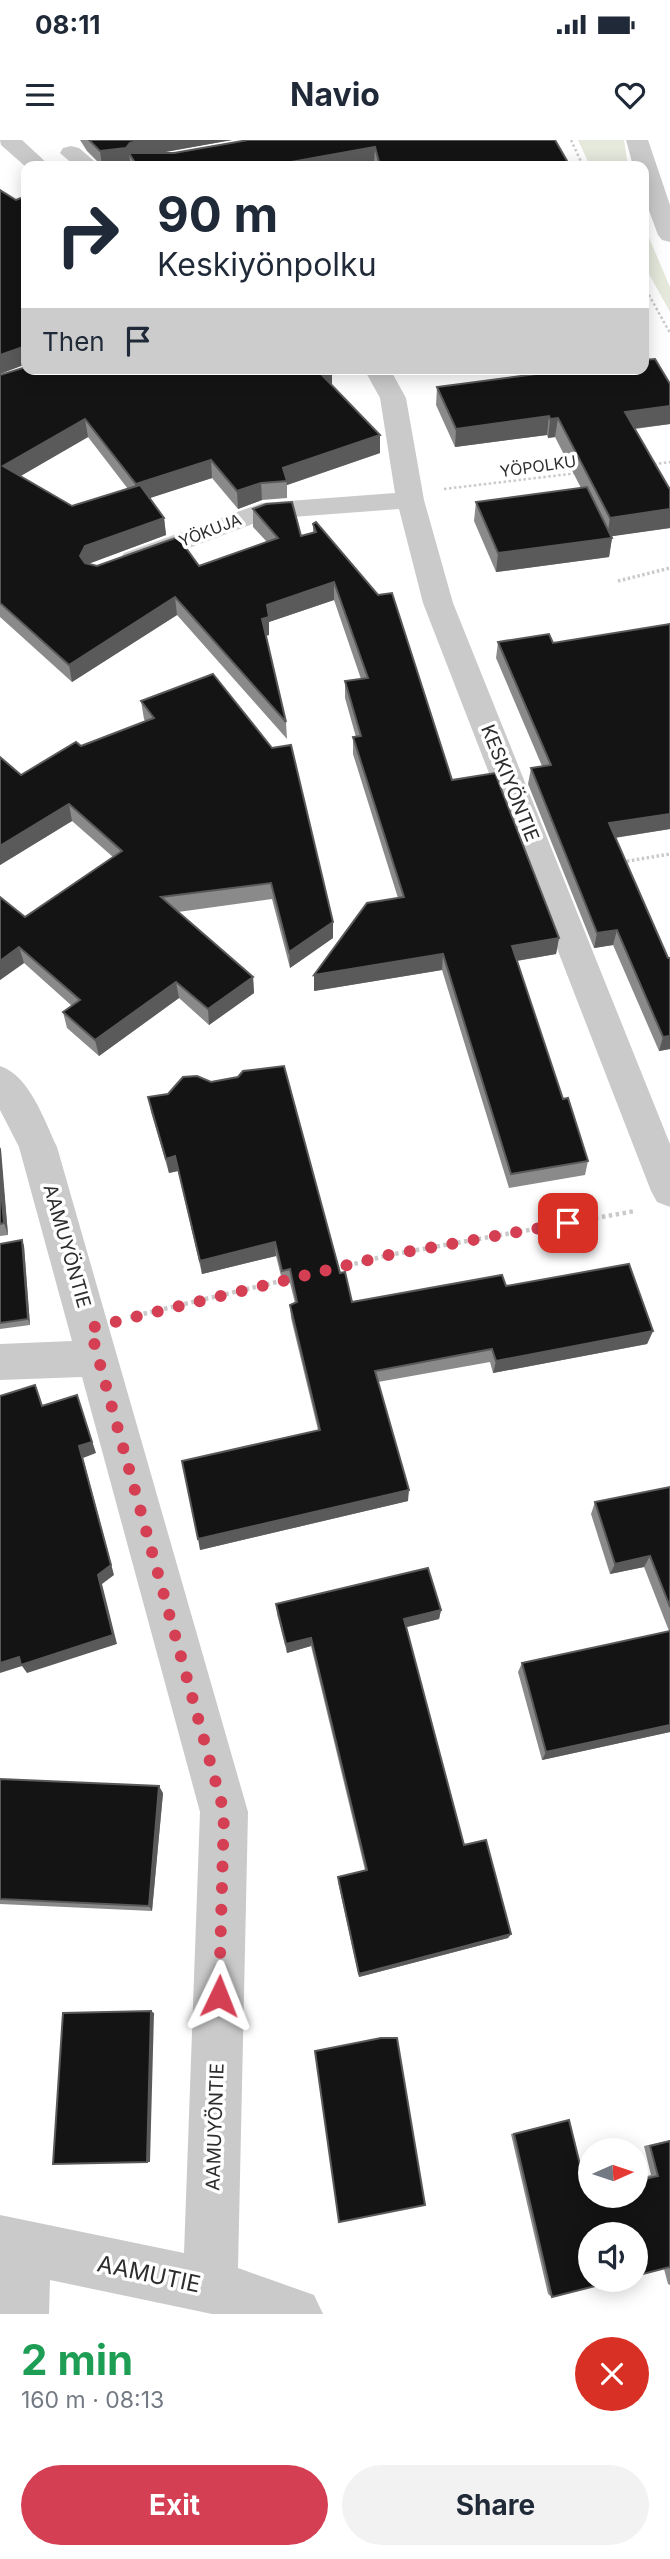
<!DOCTYPE html>
<meta charset="utf-8">
<style>
:root{--surface:#fff;--page:#f2f2f3;--text:#1f2937;--muted:#747a83;--accent:#d43f54}
body{margin:0;font-family:Inter,sans-serif;background:var(--page);color:var(--text);height:100vh;display:flex;flex-direction:column;font-size:26px;white-space:nowrap}
*{box-sizing:border-box;margin:0}
p{font-size:23px;color:var(--muted)}
.icon{flex:none;width:38px;height:38px;fill:none;stroke:currentColor;stroke-width:2;stroke-linecap:round;stroke-linejoin:round}
.map{position:relative;height:2174px;overflow:hidden}
.sheet{display:flex;flex-direction:column;background:var(--surface);flex:1}
.sheet>*{flex:none}
.top-card{position:absolute;left:21px;top:21px;width:628px;height:214px;border-radius:14px;box-shadow:0 4px 18px #0003;background:#fff;color:var(--text);overflow:hidden}
.needle{width:46px;rotate:87deg}
.controls{position:absolute;left:578px;top:1998px;display:grid;gap:14px}
.controls a{display:grid;place-items:center;width:70px;height:70px;border-radius:50%;background:var(--surface);box-shadow:0 4px 18px #0003;font-size:35px}
.pin{position:absolute;display:grid;place-items:center;width:60px;height:60px;color:#fff;margin:-30px;border-radius:14px;box-shadow:0 4px 10px #0006}
.me{position:absolute;width:77px;margin:-38px;rotate:2deg;stroke-linejoin:round;filter:drop-shadow(0 0 5px #0008)}
.turn{display:flex;align-items:center;gap:24px;height:147px;padding:0 21px;font-size:32px}
.turn .icon{width:91px;height:91px;stroke-width:2.5}
.turn b{display:block;font-size:49px;line-height:60px}
.then{display:flex;align-items:center;height:66px;padding:0 21px;background:#0003;gap:14px;font-size:26px}
.round{display:grid;place-items:center;flex:none;width:74px;height:74px;border-radius:37px;background:var(--page)}
.head{display:flex;align-items:center;justify-content:space-between;height:119px;padding:0 21px}
h1{font-size:42px;font-weight:700;line-height:52px;color:#1e9e55}
.primary-button{display:flex;gap:14px;margin-top:auto;padding:14px 21px}
.primary-button a{flex:1;height:80px;border-radius:42px;background:var(--accent);color:#fff;font-size:28px;font-weight:700;line-height:80px;text-align:center}
.primary-button a+a{background:var(--page);color:var(--text)}
.status{display:flex;justify-content:space-between;align-items:center;height:49px;padding:0 35px;background:var(--surface);direction:ltr}
.status svg{height:19px;fill:currentColor}
header{display:flex;justify-content:space-between;align-items:center;height:91px;padding:0 21px;background:var(--surface);font-size:32px;font-weight:700}
.map>svg:first-child{display:block}
.green{fill:#e4e9dc}
.lines{fill:none;stroke-linecap:round;stroke-linejoin:round}
.path-far2{stroke:#cacaca;stroke-width:2.5;stroke-dasharray:2.5 2.5;stroke-linecap:butt}
.path-far1{stroke:#cacaca;stroke-width:3.5;stroke-dasharray:2.5 2.5;stroke-linecap:butt}
.path{stroke:#cacaca;stroke-width:4.5;stroke-dasharray:3.5 3.5;stroke-linecap:butt}
.minor{fill:#cacaca;fill-rule:evenodd}
.wall{fill:#8a8a8a;fill-rule:evenodd}
.shaded-wall{fill:#5a5a5a}
.building{fill:#141414;stroke:#5a5a5a;stroke-width:2}
.route{stroke:#d43f54;stroke-width:12;stroke-dasharray:0 21.6}
.labels{text-anchor:middle;dominant-baseline:central;stroke-width:7;stroke-linejoin:round;paint-order:stroke}
.far-street-label{font-size:16px;fill:#2d2d2d;stroke:#fff}
.street-label{font-size:19px;fill:#2d2d2d;stroke:#fff}
.near-street-label{font-size:23px;fill:#2d2d2d;stroke:#fff}
</style>
<div class="status"><b>08:11</b><svg viewBox="0 0 49 12"><path d="M0 12V9h3v3zM5 12V6h3v6zM10 12V3h3v9zM15 12V0h3v12zM26 1h20v11H26zM47 4h2v5h-2z"/></svg></div>
<header><svg class="icon" aria-label="menu" viewBox="0 0 24 24"><path d="M4 6h16M4 12h16M4 18h16"/></svg>Navio<svg class="icon" aria-label="heart" viewBox="0 0 24 24"><path d="M12 20l-8-8c-3-5 5-10 8-4 3-6 11-1 8 4z"/></svg></header>
<div class="map">
<svg width="670" height="2174" viewBox="0 0 670 2174">
<rect width="100%" height="100%" fill="#fff"/>
<g class="green">
<path d="M578 0H624L628 26H590Z"/>
<path d="M644 86 670 147V172L644 125Z"/>
</g>
<g class="lines">
<g class="path-far2">
<path d="M571 0 583 26"/>
<path d="M644 146 670 193"/>
<path d="M649 325 670 322"/>
<path d="M444 349 578 333"/>
</g>
<g class="path-far1">
<path d="M618 441 670 428"/>
<path d="M622 722 670 714"/>
</g>
<g class="path">
<path d="M334 1129 389 1115 635 1071"/>
<path d="M130 1177 285 1140"/>
</g>
<g class="minor">
<path d="M0 0H22L50 26 26 27 1 5Z"/>
<path d="M626 0H648L670 65V102L662 100 658 95 644 57V26H633Z"/>
<path d="M71 6 79 8 100 26H75L60 13 63 8Z"/>
<path d="M364 229H390L406 258 424 360 453 463 670 1004V1067L657 1062 651 1051 423 463 399 369 266 379 144 425 134 428 124 425 120 419 124 413 262 363 395 353 380 258Z"/>
<path d="M0 926C30 936 44 980 57 1007L248 1672 238 2128 314 2155 323 2174H212L50 2140 49 2174H0V2075L184 2113 200 1672 82 1237 0 1240V1204L72 1201 19 1007 0 970Z"/>
</g>
</g>
<g class="wall">
<path d="M80 0H232L160 13 555 0 570 26H375L374 23 355 26H130V21L127 24 102 26 87 11Z"/>
<path d="M26 56V224L0 234 16 60Z"/>
<path d="M540 229H644L670 244V284L635 289 669 348H670V388L611 396 612 398 609 417 496 432 474 381 476 362 581 348 555 297 548 298 547 295 455 307 436 265 437 247 543 233Z"/>
<path d="M0 235 332 245 380 313 287 345V358L262 360 238 369 212 338 149 358 164 378 166 395 88 424 97 426H199L267 402 253 387V369L301 396 313 393V384L452 640 559 798 556 814 517 821 563 959 588 1021 585 1035 509 1048 442 830 314 851V835L398 758 353 614V597H356L345 558V541L361 539 334 460 269 482V495L266 496 286 582 287 599 177 475 72 542 0 477ZM88 297 128 349 72 366 20 336Z"/>
<path d="M498 502 553 503 670 689 615 698 670 909 659 911 613 805 594 808 528 644 531 628 542 626 496 518Z"/>
<path d="M141 561 333 798 290 828 272 759 178 772 253 837 254 853 209 885 179 858 99 916 67 888 63 872 72 866 24 823 0 840V757L25 777 113 717 72 681 0 725V617L21 635 81 606 145 581 144 579Z"/>
<path d="M148 957 340 1133 352 1162 506 1146 653 1191 647 1204 493 1233 490 1222 378 1242 408 1361 200 1410 318 1290 291 1178 290 1165 295 1163 290 1143 283 1144 276 1116 202 1134 178 1031 169 1033 151 972Z"/>
<path d="M0 1007 8 1095 0 1096Z"/>
<path d="M22 1100 24 1106 30 1185 0 1189V1104Z"/>
<path d="M670 1347V1592L542 1620 518 1532 522 1523 669 1491 644 1427 610 1434 591 1374 595 1362Z"/>
<path d="M276 1464 441 1470 439 1479 406 1487 464 1705 511 1794 508 1798 359 1837 338 1742V1737L365 1730 311 1506 287 1513 277 1474Z"/>
<path d="M0 1639 163 1653 152 1771 0 1764Z"/>
<path d="M569 1980 586 2051 590 2050V2056H635V2039L651 2035 644 2006 670 2000V2145L668 2144 664 2129 552 2157 548 2154 511 1994Z"/>
</g>
<g class="shaded-wall">
<path d="M142 0H232L131 18 129 13 130 21 127 24 102 26 100 11Z"/>
<path d="M375 7 374 23 355 26H269Z"/>
<path d="M23 207 26 224 0 234V215Z"/>
<path d="M324 229H332V245L318 231Z"/>
<path d="M670 266V284L622 290 625 272Z"/>
<path d="M549 276 547 295 455 307 456 289Z"/>
<path d="M558 278 555 297 548 298 550 279Z"/>
<path d="M85 279 88 297 7 344 3 326Z"/>
<path d="M380 295V313L287 345 283 328Z"/>
<path d="M211 320 212 338 138 362 136 344Z"/>
<path d="M261 343 262 360 238 369 237 351Z"/>
<path d="M670 369V388L607 397 610 378Z"/>
<path d="M164 378 166 395 88 424 83 433 80 416 85 406Z"/>
<path d="M612 398 609 417 496 432 498 413Z"/>
<path d="M334 442V460L269 482V495L263 496 262 479 267 465Z"/>
<path d="M175 457 177 475 72 542 69 525Z"/>
<path d="M69 664 72 681 0 725V706Z"/>
<path d="M670 674V689L606 699 609 683Z"/>
<path d="M333 782V798L290 828 289 812Z"/>
<path d="M617 790 613 805 594 808 597 793Z"/>
<path d="M559 798 556 814 509 822 512 806Z"/>
<path d="M19 807 24 823 0 840V821Z"/>
<path d="M443 814 442 830 314 851V835Z"/>
<path d="M253 837 254 853 209 885 208 869Z"/>
<path d="M176 842 179 858 99 916 95 900Z"/>
<path d="M670 896V909L659 911 663 897Z"/>
<path d="M0 1007 1 1009 8 1095 4 1083 0 1039Z"/>
<path d="M175 1016 178 1031 169 1033 166 1019Z"/>
<path d="M22 1100 24 1106 30 1185 28 1179Z"/>
<path d="M275 1102 276 1116 202 1134 200 1121Z"/>
<path d="M653 1191 647 1204 493 1233 496 1221Z"/>
<path d="M81 1267 96 1313 83 1318 114 1435 102 1444 117 1504 27 1533 22 1526 0 1533V1523L98 1435 79 1306Z"/>
<path d="M409 1350 408 1361 200 1410 198 1399Z"/>
<path d="M650 1416 644 1427 610 1434 615 1424Z"/>
<path d="M441 1470 439 1479 403 1488 404 1479Z"/>
<path d="M311 1498V1506L287 1513 286 1504Z"/>
<path d="M670 1585V1592L542 1620 546 1612Z"/>
<path d="M159 1646 163 1653 152 1771 149 1766Z"/>
<path d="M511 1794 508 1798 359 1837V1834Z"/>
<path d="M151 1871 154 1873 150 2022H147Z"/>
</g>
<g class="building">
<path d="M89 0H142L130 3 126 8 100 11Z"/>
<path d="M248 0H555L570 26H380L375 7 269 26H137L129 13H174Z"/>
<path d="M0 50 16 60 26 56V207H23L0 215Z"/>
<path d="M655 219 670 244V266L625 272 669 348H670V369L610 378 558 278 550 279 549 276 456 289 437 247 559 231 558 229H644V220Z"/>
<path d="M26 227V229H324L318 231 380 295 283 328 287 341 261 343 237 351 211 320 136 344 85 279 3 326 72 366 140 345 164 378 85 406 80 416 85 423 97 426 178 397 199 426 278 398 253 369 266 364 292 362 301 396 316 392 313 384 316 382 378 455 392 453 452 640 495 633 559 798 512 806 563 959 568 958 588 1021 511 1034 443 814 314 835 367 763 404 757 353 597 361 596 345 541 368 538 334 442 267 465 269 477 262 479 286 582 175 457 69 525 0 463V235Z"/>
<path d="M587 347 612 398 498 413 476 362Z"/>
<path d="M670 484V674L609 683 668 818H670V896L663 897 617 790 597 793 531 628 551 625 498 502 549 494 553 503Z"/>
<path d="M213 534 272 608 291 605 333 782 289 812 271 743 161 757 253 837 208 869 176 842 95 900 63 872 80 860 19 807 0 821V757L25 777 122 711 69 664 0 706V617L21 635 76 602 81 606 154 578 141 561Z"/>
<path d="M284 926 340 1133 345 1132 352 1162 502 1135 506 1146 629 1124 653 1191 496 1221 492 1209 375 1231 409 1350 198 1399 182 1321 320 1290 290 1165 297 1162 290 1129 282 1131 275 1102 200 1121 175 1016 166 1019 148 957 168 954 183 937 197 936 211 942 238 937 243 931Z"/>
<path d="M0 1039 4 1083 0 1084Z"/>
<path d="M22 1100 28 1179 0 1183V1104Z"/>
<path d="M35 1245 42 1266 77 1255 92 1302 79 1306 111 1425 98 1435 113 1495 21 1525 19 1517 0 1523V1256Z"/>
<path d="M670 1347V1467L650 1416 615 1424 595 1362Z"/>
<path d="M428 1428 441 1470 404 1479 464 1705 486 1700 511 1794 359 1834 338 1737 367 1730 311 1498 286 1504 276 1464Z"/>
<path d="M670 1491V1585L546 1612 522 1523Z"/>
<path d="M0 1639 159 1646 149 1766 0 1759Z"/>
<path d="M151 1871 147 2022 53 2024 63 1873Z"/>
<path d="M381 1898H397L425 2065 339 2082 315 1911Z"/>
<path d="M569 1980 587 2053 590 2052V2056H635V2041L658 2036 650 2006 670 2001V2127L635 2136V2095H590V2140H619L552 2157 514 1994Z"/>
</g>
<g class="lines">
<path class="route" d="M219 1856 224 1672 90 1188 389 1115 568 1083"/>
</g>
<g class="labels">
<g class="far-street-label">
<text transform="translate(538 326) rotate(-8)">YÖPOLKU</text>
<text transform="translate(210 390) rotate(-21)">YÖKUJA</text>
</g>
<g class="street-label">
<text transform="translate(510 643) rotate(68)">KESKIYÖNTIE</text>
<text transform="translate(67 1106) rotate(74)">AAMUYÖNTIE</text>
<text transform="translate(215 1987) rotate(-88)">AAMUYÖNTIE</text>
</g>
<g class="near-street-label">
<text transform="translate(149 2134) rotate(12)">AAMUTIE</text>
</g>
</g>
</svg>
<div class="controls">
<a><svg class="needle" viewBox="-14 -14 28 28"><path d="M0-13l5 13h-10z" fill="#e53935"/><path d="M0 13l5-13h-10z" fill="#747a83"/></svg></a>
<a><svg class="icon" aria-label="sound" viewBox="0 0 24 24"><path d="M4 9h4l5-4v14l-5-4H4zM17 9q2 3 0 6"/></svg></a>
</div>
<div class="pin" style="left:568px;top:1083px;background:#d93025"><svg class="icon" aria-label="arrive" viewBox="0 0 24 24"><path d="M6 21V4h12l-3 4 3 4H6"/></svg></div>
<svg class="me" style="left:219px;top:1856px" viewBox="-20 -20 40 40"><path d="M0-17L14 15 0 8-14 15z" fill="#d43f54" stroke="#fff" stroke-width="4"/></svg>
<div class="top-card">
<div class="turn"><svg class="icon" aria-label="right" viewBox="0 0 24 24"><path d="M7 20v-9h11M14 6l5 5-5 5"/></svg><div><b>90 m</b>Keskiyönpolku</div></div>
<div class="then">Then<svg class="icon" aria-label="arrive" viewBox="0 0 24 24"><path d="M6 21V4h12l-3 4 3 4H6"/></svg></div>
</div>
</div>
<section class="sheet">
<div class="head"><div><h1>2 min</h1><p>160 m · 08:13</p></div><a class="round" style="background:#d93025;color:#fff"><svg class="icon" aria-label="close" viewBox="0 0 24 24"><path d="M6 6l12 12M18 6L6 18"/></svg></a></div>
<div class="primary-button"><a>Exit</a><a>Share</a></div>
</section>
